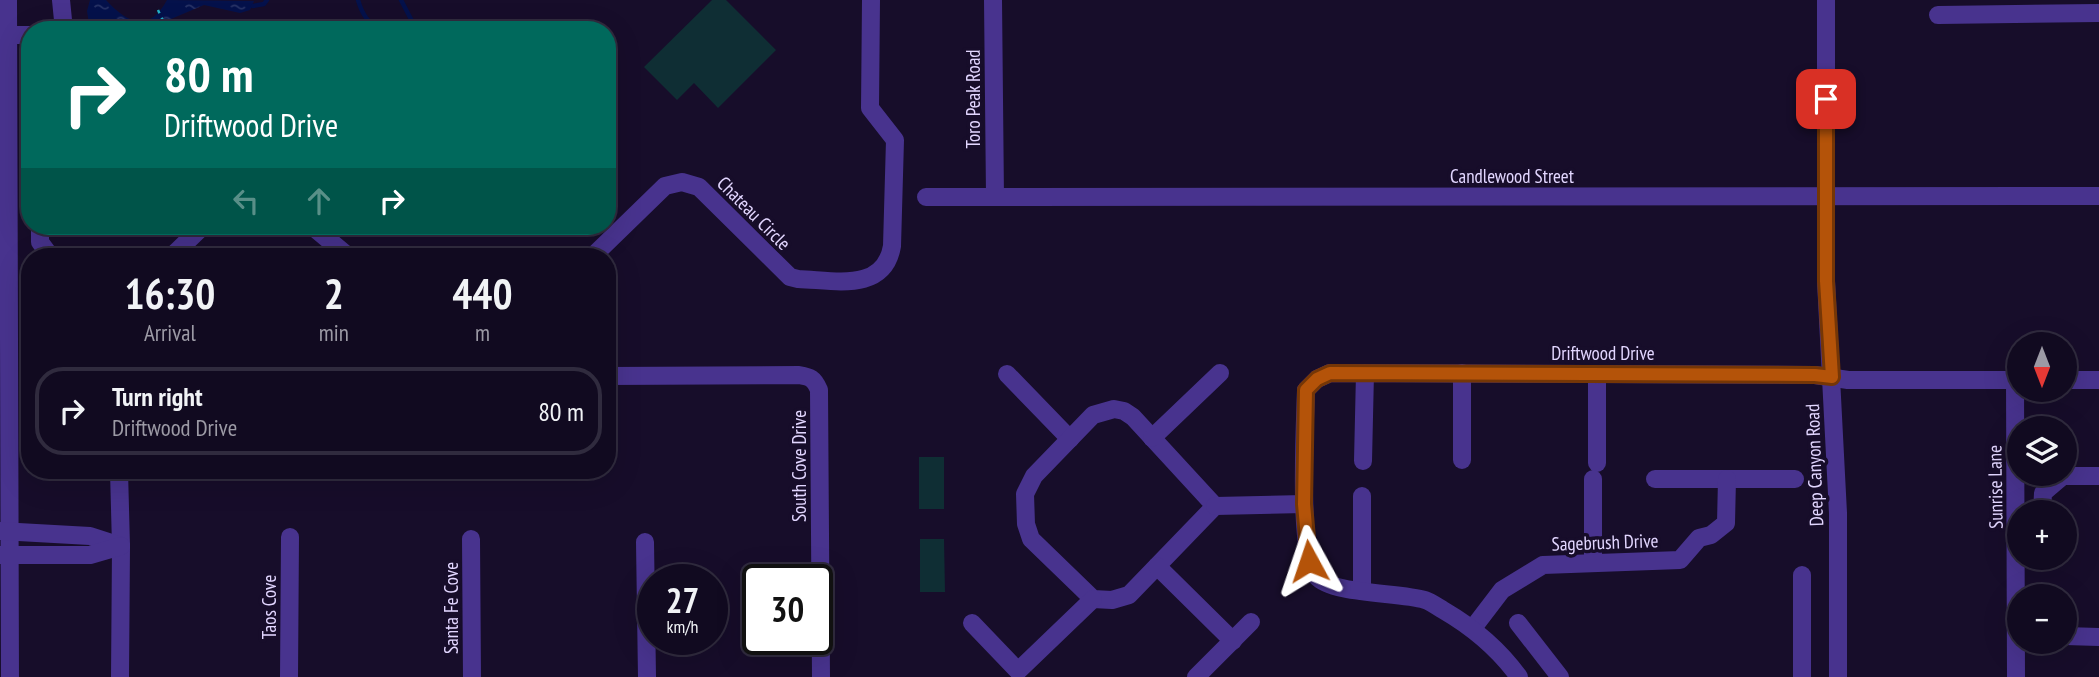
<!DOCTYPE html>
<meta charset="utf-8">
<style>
:root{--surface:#110a20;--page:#1a1329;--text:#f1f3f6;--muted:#9c9aa5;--line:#302b3e}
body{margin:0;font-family:"PT Sans Narrow",sans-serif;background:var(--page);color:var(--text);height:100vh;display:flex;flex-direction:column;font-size:26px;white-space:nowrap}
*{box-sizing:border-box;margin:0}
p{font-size:23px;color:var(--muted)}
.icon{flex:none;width:38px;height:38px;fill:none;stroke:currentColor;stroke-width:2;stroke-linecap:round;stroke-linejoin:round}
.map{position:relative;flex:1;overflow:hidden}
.panel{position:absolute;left:21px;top:248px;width:595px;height:231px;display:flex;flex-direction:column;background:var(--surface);border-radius:28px;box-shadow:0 7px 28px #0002,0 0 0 2px var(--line)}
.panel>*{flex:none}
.guide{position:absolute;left:21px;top:21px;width:595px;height:214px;border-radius:28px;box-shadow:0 7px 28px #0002,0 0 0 2px var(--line);background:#00695c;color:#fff;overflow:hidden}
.needle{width:46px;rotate:180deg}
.tools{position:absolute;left:2007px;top:332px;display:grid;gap:14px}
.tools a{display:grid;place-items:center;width:70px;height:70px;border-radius:50%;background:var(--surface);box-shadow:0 7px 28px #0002,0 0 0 2px var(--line);font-size:35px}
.speed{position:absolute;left:637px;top:564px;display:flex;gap:14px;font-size:35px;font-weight:700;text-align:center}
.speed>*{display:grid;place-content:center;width:91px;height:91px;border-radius:50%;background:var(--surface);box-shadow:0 7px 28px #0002,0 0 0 2px var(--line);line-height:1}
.speed small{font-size:18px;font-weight:400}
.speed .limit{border:4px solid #111;border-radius:10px;background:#fff;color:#111}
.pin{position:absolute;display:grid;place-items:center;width:60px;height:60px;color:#fff;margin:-30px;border-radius:14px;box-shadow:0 4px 10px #0006}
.me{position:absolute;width:77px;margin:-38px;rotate:355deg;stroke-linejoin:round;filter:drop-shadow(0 0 5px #0008)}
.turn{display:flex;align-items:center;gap:24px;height:147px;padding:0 28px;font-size:32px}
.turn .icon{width:91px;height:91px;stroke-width:2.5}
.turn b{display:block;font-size:49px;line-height:60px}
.lanes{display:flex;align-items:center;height:66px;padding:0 28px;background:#0003;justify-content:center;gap:35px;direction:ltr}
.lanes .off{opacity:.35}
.eta{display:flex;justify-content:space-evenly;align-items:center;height:119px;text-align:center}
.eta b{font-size:42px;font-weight:700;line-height:49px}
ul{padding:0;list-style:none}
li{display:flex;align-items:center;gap:21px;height:88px;margin:0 14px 10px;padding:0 14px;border:4px solid var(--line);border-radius:28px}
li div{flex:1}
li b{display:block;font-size:26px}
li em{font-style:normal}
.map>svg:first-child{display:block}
.green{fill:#0f2e34}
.water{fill:url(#water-ripples)}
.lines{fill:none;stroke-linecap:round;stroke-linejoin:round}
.stream{stroke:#04114b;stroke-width:4.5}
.path{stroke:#22b1c7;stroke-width:2.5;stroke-dasharray:3.5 5;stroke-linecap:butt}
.minor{stroke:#48338e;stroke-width:18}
.route-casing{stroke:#753606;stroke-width:18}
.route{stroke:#b45309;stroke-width:12}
.labels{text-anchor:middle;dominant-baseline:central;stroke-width:7;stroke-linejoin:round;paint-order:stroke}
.street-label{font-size:19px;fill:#e2d6ff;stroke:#170d2a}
</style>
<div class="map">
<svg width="2099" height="677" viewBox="0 0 2099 677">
<defs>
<pattern id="water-ripples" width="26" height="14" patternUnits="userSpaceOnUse" patternTransform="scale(1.75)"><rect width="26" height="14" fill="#04114b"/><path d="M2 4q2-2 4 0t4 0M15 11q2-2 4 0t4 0" fill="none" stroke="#283366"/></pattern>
</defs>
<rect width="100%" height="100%" fill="#170d2a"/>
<g class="green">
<path d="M712 0H726L776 50 718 108 694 83 677 100 644 67Z"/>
<rect x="919" y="457" width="25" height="52"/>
<path d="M920 539H944L945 592H920Z"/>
</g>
<path class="water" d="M90 0H106C127 23 149 34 167 0L254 1 250 10 240 13 204 5 145 30H90L87 11Z"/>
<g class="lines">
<g class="stream">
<path d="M358 0C362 14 368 24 382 30"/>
<path d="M401 0 413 23 423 30"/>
<path d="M253 6 264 4 267 0"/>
</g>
<path class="path" d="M158 10 165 25"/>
<g class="minor">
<path d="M8 0 10 677"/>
<path d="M61 0 64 30"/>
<path d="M993 0 995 197"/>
<path d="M1826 0V281L1838 513V677"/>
<path d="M1938 15 2099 13"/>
<path d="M0 35H30"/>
<path d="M926 197 2099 196"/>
<path d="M40 226V242L51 257"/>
<path d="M312 226 349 257"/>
<path d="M171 257 203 226"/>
<path d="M592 257 665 186 682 182 699 187 790 277 798 279C834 280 884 293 892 246L895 140 870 108 871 0"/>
<path d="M1462 373V460"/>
<path d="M1007 374 1070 439"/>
<path d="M1597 374V463"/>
<path d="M607 376 799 375C810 377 814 378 819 390L821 677"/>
<path d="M2015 380 2016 677"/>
<path d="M2065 380H2099"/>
<path d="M1114 409 1124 411 1133 417 1215 506 1129 595 1112 600 1093 599 1031 539 1026 524 1025 494 1034 476 1093 415Z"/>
<path d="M1152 438 1220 373"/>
<path d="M1363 461 1365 373"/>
<path d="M119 471 121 546 120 677"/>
<path d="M1593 479V563"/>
<path d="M1655 479H1795"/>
<path d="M1215 506 1304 504"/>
<path d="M2042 513 2043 493 2063 476H2099"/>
<path d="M0 531 90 536 121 546"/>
<path d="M471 539 472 677"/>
<path d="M645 542 647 677"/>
<path d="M0 555H90L121 546"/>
<path d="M1157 566 1233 641"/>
<path d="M1362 591V496"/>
<path d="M972 623 1018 671 1093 599"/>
<path d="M1518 623 1560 677"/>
<path d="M1473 628 1502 590 1543 565 1680 560 1699 538 1711 535 1726 523 1727 479"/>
<path d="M2065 636 2099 637"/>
<path d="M289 677 290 537"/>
<path d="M1196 677 1251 622"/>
<path d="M1519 677C1498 648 1474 628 1443 610 1438 607 1431 602 1425 600 1400 592 1332 595 1316 576 1298 555 1305 424 1306 390L1317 379 1330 373 1815 375 1848 380H2020"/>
<path d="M1802 677V575"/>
</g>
</g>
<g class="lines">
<g class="route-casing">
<path id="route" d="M1309 561 1304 504 1306 390 1317 379 1330 373 1815 375 1832 377 1826 281V99"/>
</g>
<use href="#route" class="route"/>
</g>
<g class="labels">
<g class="street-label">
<text transform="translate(973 99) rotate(-90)">Toro Peak Road</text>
<text x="1512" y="176">Candlewood Street</text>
<text transform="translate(754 213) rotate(45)">Chateau Circle</text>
<text x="1603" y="353">Driftwood Drive</text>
<text transform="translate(1814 465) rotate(-92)">Deep Canyon Road</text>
<text transform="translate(799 466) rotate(-90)">South Cove Drive</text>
<text transform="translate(1995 487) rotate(-91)">Sunrise Lane</text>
<text transform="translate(1605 542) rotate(-2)">Sagebrush Drive</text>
<text transform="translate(269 607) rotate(-90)">Taos Cove</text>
<text transform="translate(451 608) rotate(-90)">Santa Fe Cove</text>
</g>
</g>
</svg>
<div class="tools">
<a><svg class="needle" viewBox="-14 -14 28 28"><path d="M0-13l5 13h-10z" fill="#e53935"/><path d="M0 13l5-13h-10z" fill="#9c9aa5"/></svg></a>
<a><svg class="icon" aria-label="layers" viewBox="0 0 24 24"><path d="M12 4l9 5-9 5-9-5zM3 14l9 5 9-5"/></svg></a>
<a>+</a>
<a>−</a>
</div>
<div class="speed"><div>27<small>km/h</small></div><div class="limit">30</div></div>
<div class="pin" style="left:1826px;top:99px;background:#d93025"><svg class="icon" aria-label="arrive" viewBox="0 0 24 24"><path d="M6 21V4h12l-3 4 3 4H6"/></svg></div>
<svg class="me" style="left:1309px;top:561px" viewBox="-20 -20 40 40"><path d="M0-17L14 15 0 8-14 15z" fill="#b45309" stroke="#fff" stroke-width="4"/></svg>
<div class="guide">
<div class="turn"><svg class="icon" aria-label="right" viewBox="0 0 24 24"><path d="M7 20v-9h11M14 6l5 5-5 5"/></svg><div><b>80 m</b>Driftwood Drive</div></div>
<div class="lanes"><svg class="icon off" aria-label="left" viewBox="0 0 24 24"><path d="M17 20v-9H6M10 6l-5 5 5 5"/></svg><svg class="icon off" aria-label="ahead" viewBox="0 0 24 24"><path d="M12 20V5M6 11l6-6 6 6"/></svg><svg class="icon" aria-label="right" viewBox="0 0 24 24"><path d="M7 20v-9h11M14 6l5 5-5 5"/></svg></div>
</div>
<section class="panel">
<div class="eta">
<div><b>16:30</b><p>Arrival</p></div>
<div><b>2</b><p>min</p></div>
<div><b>440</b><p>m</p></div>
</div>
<ul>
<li><svg class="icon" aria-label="right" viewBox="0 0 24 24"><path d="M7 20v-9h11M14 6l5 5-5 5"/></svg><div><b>Turn right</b><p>Driftwood Drive</p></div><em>80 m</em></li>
</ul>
</section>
</div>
